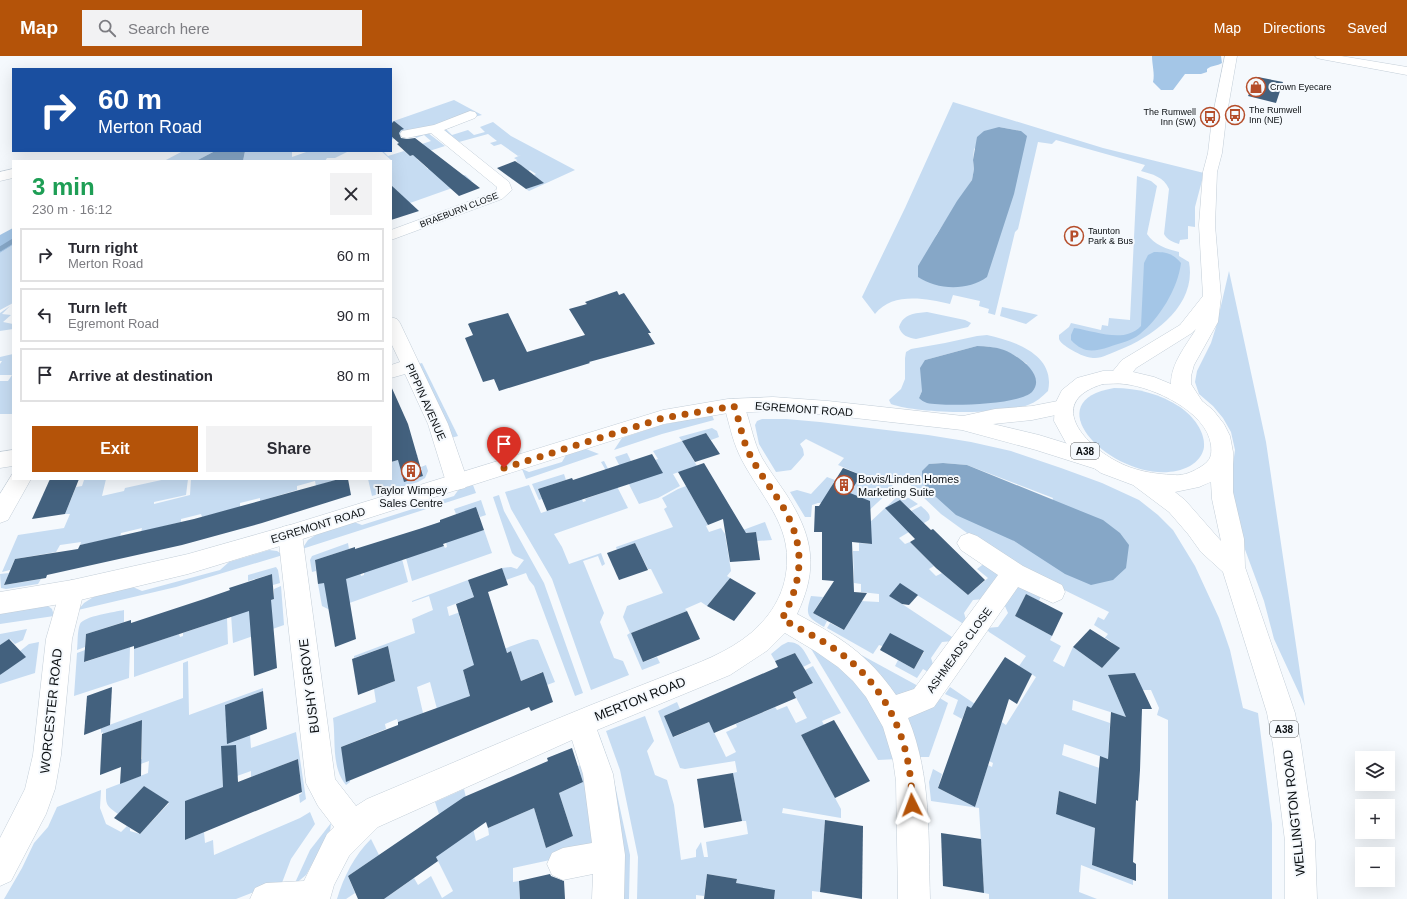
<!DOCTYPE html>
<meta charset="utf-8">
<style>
:root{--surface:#fff;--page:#f2f2f3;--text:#2b2b33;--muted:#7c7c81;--line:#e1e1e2;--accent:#b45309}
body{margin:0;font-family:Arial,sans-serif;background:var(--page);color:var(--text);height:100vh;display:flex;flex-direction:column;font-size:15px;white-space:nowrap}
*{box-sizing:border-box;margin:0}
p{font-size:13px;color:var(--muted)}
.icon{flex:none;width:22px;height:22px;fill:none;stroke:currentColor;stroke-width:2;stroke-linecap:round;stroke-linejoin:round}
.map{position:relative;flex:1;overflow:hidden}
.side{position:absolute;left:12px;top:104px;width:380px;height:320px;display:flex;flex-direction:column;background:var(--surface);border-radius:0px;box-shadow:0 4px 16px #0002}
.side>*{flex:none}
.banner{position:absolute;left:12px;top:12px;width:380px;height:84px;border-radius:0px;box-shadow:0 4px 16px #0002;background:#1a4fa0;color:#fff;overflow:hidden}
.controls{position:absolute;left:1355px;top:695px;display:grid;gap:8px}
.controls a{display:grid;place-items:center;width:40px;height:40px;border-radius:0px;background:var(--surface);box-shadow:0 4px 16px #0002;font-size:20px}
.pin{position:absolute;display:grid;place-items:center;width:34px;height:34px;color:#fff;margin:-41px -17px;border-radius:50% 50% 50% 0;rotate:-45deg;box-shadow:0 0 4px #0007}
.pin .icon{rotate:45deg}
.me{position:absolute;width:44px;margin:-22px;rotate:357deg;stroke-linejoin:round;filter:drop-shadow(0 0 3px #0008)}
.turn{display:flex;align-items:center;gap:14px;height:84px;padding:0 20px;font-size:18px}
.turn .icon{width:52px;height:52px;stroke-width:2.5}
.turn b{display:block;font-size:28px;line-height:34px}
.round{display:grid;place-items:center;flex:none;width:42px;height:42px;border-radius:0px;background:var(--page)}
.head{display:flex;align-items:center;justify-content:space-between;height:68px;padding:0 20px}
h1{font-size:24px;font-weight:700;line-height:30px;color:#1e9e55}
.primary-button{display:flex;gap:8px;margin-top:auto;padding:8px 20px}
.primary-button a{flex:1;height:46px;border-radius:0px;background:var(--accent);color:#fff;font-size:16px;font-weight:700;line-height:46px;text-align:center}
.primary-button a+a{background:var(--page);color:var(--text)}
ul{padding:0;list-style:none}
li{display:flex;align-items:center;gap:12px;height:54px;margin:0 8px 6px;padding:0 12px;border:2px solid var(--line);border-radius:0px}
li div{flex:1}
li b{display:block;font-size:15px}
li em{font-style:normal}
header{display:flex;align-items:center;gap:24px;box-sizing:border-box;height:56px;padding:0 20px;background:var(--accent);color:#fff}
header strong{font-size:19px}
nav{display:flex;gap:22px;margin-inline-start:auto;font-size:14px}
.search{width:280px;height:36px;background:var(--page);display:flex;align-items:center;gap:10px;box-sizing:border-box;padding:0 14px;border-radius:0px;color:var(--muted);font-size:15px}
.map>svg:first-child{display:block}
.green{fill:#c6dcf2;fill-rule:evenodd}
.forest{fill:#a4c6e7}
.water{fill:#86a7c7}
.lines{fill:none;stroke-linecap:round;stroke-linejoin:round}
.stream{stroke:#86a7c7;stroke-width:4.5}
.building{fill:#43617e}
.street-casing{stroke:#c3ced8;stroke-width:1}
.secondary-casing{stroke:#c3ced8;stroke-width:1}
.primary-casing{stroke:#c3ced8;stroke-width:1}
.street{fill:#fff;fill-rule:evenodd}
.secondary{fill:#fff;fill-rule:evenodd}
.primary{fill:#fff;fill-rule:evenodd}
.route{stroke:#b45309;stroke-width:7;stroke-dasharray:0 12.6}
.labels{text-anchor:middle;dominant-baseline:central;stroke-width:4;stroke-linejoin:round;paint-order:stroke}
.far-poi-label{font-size:9px;fill:#0c1013;stroke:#f5f9fd;text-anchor:start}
.far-street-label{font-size:9px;fill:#0c1013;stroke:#f5f9fd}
.shield{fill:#f5f9fd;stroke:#525659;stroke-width:1}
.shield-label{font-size:10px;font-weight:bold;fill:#0c1013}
.street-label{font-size:11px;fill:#0c1013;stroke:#f5f9fd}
.poi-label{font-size:11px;fill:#0c1013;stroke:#f5f9fd;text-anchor:start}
.near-street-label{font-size:13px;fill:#0c1013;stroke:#f5f9fd}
</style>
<header>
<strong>Map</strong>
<div class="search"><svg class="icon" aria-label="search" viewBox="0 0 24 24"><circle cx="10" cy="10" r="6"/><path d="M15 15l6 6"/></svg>Search here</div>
<nav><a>Map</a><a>Directions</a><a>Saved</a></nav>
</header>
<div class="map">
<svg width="1407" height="843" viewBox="0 0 1407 843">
<rect width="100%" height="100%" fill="#f5f9fd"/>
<g class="green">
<path d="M454 44 482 59 401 79 391 84V66Z"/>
<path d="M953 46 1103 92 1204 117 1195 151V171L1188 170V183L1180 184 1179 188C1173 186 1167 184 1164 178L1169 133C1164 121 1152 118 1141 115L1145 109 1056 84 1052 88 1038 86 1018 173 1015 176 995 259 988 257 989 253 979 250 980 245 953 239 950 248C925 242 892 236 875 258L862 241 905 152ZM999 71 1021 75 935 181 972 124 974 113 973 104 974 93Z"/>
<path d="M493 66 511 80 575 114 529 135 526 133 543 127 534 119 536 118 530 114 528 115 516 105 517 104 514 102 521 99 518 100 501 88 494 90 490 87 497 85 488 78 459 86 444 74 451 69 453 71 446 73 452 79 468 74 474 79 485 76 480 71Z"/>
<path d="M428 77 445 90 423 97 417 103 427 112V113L429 112 455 122 465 119 472 125 410 147 407 146 391 129V104L381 95H383L388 100 404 95 410 100 422 96 416 90 431 85 424 79 416 82 415 80Z"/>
<path d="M183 95H215L196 105H164Z"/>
<path d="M245 95H292V101L309 95H349L335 102H327L325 105H243Z"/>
<path d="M1137 120 1151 125 1157 130 1147 178C1154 189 1167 193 1179 196V200L1189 206C1197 249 1154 280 1119 294 1111 297 1101 303 1093 302 1084 301 1077 297 1070 293 1066 290 1061 288 1059 283V279L1069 271 1071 267 1101 274 1102 269 1108 270 1109 262 1130 264Z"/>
<path d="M13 189V247L0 254V197Z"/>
<path d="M1229 215 1266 386 1305 650 1274 583 1264 545 1240 480 1233 438V408L1235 394 1231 376 1223 362 1213 350 1199 338 1195 326 1197 315 1211 287 1216 271Z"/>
<path d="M10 250 2 258 11 259 3 266 13 268V273L0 275V257Z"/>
<path d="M1002 251 1038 259 1026 268 1000 260Z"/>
<path d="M927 256 965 264 971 267 968 271 916 283C908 282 901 279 899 271 903 258 915 257 927 256Z"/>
<path d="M987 279C1015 285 1056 299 1048 335 1042 341 1036 346 1028 349 1002 359 918 358 891 348L889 344 901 333 905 323V302L906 296 911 293 945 287 977 280ZM977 290C997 290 1011 296 1027 308L919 342 922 335 925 304Z"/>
<path d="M13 298V358H0V325H8L12 319H0V308L2 305H0V301Z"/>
<path d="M422 307 458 380 451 382 418 308Z"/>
<path d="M1114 332C1138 332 1160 338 1180 351 1193 360 1205 375 1204 391 1203 399 1197 406 1190 410 1131 441 1024 347 1114 332Z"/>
<path d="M712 359 714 364 662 378 614 394 622 382 661 369Z"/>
<path d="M762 363H786L820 366 928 379 971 386 1011 395 1061 412 1102 427 1139 444 1158 459 1173 474 1195 510 1219 562 1230 594 1243 652 1258 657 1272 768V843H1168V664L1157 659 1159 652 1151 634H1143L1108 619 1123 654 1138 665 1073 644 1072 654 1110 667 1108 703 1064 688 1062 699 1137 725 1096 748 1059 735 1056 757 1095 772 1092 809 1133 824V829L1081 809 1079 836 1097 843H989V838L984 837 979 752 931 745 929 726 933 713 942 718 938 732 975 751 988 709 992 711 993 707 989 705 967 650 962 663 953 658 958 644 945 638 950 631 1006 669 1036 621 1019 610 1026 600 989 576 986 572 998 571 1008 557 1004 548 1018 531 1041 540 1039 545 1026 538 1015 560 1052 580 1050 584 1061 590 1053 605 1064 611 1073 591 1102 612 1119 592 1106 582 1104 583 1108 578 1094 569 1098 561 1104 564 1109 556 1056 530 974 482 941 458 901 420 891 423 893 432 861 462 868 468 898 440 909 442 918 448 909 453 911 455 921 450C925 454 932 458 929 464L899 482 905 488 910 486 934 510 929 513 936 520 942 517 968 539 988 522 977 513 986 506 993 511 999 520 984 543 973 544 964 557 967 567H962L917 539 890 540 952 581 953 585 942 586 931 602 934 611 930 617 923 613 917 622 895 610 898 604 914 613 924 596 882 590 879 589 873 598 827 572 830 567 844 574 854 558 842 544 879 546V538L861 536V528L854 527 853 495H859V487L872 488 850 437 861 419 838 409 844 402 806 383 800 388 803 393 804 399 801 403 791 414 776 416 759 388 755 369 757 365ZM943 407 967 409 1053 442 1038 499 1014 485 923 415 930 408Z"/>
<path d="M712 372 717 375 719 381 711 384 706 377 682 385 697 410 673 418 680 430 658 442 639 448 615 401 627 397 631 405 662 416 655 404 658 403 653 395 682 385 679 381Z"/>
<path d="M586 393 599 398 526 423 522 413 529 416 562 406 566 399Z"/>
<path d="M417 399 418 400 399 406 404 425 423 420 421 411 426 409 428 415 425 422 418 426 372 440 368 423H391V406Z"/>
<path d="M604 405 628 452 554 478 562 491 569 508 601 497 605 508 602 510 598 500 583 505 604 557 600 566 614 602 623 605 629 619 591 634 552 523 511 453 505 436 529 429 541 457 565 449 581 441 583 446 586 445 585 443 616 432 601 406Z"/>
<path d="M564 418 566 424 538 433 542 443 539 444 532 428Z"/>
<path d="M827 421 835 424 831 431 835 446 818 447 812 449 811 461H805L790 436 797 434 811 438Z"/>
<path d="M79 423H106L102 440 124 435 125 432 166 423H188L186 439 154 446V448L190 439 191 423H339L316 430 315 425 297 430V434L260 445V442L240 447V451L202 461 201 458 181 463V466L141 476 142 472 121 477 120 481 80 489 81 486 60 489 56 496 15 503 10 514 2 516 18 479 64 472 70 458H65L76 431 82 430 84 424H78Z"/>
<path d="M473 429 476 437 302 493 308 484 317 478 354 466 362 469 454 440 459 433Z"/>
<path d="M686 430 708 469 706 470 709 476 721 472 725 478 731 515 727 520 730 522 707 550 701 546 685 553 687 555 631 577 643 606 657 601 660 607 642 614 627 579 630 577 623 561 627 550 663 537 651 513H648L635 487 617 494 616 491 673 471 664 453 667 451 662 442 678 433Z"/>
<path d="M499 439 504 455 544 527 583 637 575 640 534 530 529 524 526 517 506 524 502 512 511 511 517 513 524 504 515 500 512 497 493 441Z"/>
<path d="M481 444 486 459 480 461 476 452 456 458 454 453Z"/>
<path d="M765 466 772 484 757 485 756 476 744 477 743 474Z"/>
<path d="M484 474 492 497 412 525 406 502 444 490 445 492 447 491 446 486Z"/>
<path d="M348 487 349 493 315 504 316 515 312 516 310 504 312 500Z"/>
<path d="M269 494 277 495 283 499 176 531 78 554 84 547 95 540 133 531 142 535 220 514 229 506Z"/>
<path d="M402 503 408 526 330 554 322 550 318 528 360 515 361 520 364 519V516Z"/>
<path d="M276 511 278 514 280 527 273 529 272 518 248 525V519Z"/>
<path d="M9 517 4 529 41 523 38 528 6 533 1 532 0 518Z"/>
<path d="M468 524 474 541 447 551 449 560 472 552 459 560 469 592 490 598 528 584 533 583 538 584 555 626 547 629 542 616 521 625 511 595 463 614 470 640 437 653 430 626 417 631 423 657 398 666 397 663 385 668 386 673 341 691 350 726 346 729C331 711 336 684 333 662L376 646 374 633 395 625 388 590 354 602V600L415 577 412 563 433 554 429 540 412 546V545Z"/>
<path d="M281 530 284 569 233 587 231 558 274 543V533Z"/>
<path d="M811 540 823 541 813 557 827 565 824 571C807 561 805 559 811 540Z"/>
<path d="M48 550 52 553 54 560 0 568V556Z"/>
<path d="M124 554V566L86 578 85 591 77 594C78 586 77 576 80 568 84 560 115 556 124 554Z"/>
<path d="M227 562 228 588 134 621V593L179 578 180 581 183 580V577Z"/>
<path d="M27 573 23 584 15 588 10 583 0 589V578Z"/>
<path d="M832 583 920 631 904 641 893 638Z"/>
<path d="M39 586 35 617 0 628V619L20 595 29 588Z"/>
<path d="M788 586C802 586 805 597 811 607L803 611 795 597 775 605 771 598 782 589Z"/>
<path d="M807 586 839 606 878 651 898 703 878 704Z"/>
<path d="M130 591 129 622 74 640 77 597 85 594V606Z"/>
<path d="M188 605 189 659 263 632V635L225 649 250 679 251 692 296 676 306 743 300 747 299 739 302 737 298 703 251 721V715L237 720 236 697 222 703 223 731 185 746V784L204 776 205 787 213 784 214 799 300 762 310 756 315 768 291 803 280 832 262 833 236 843H4L22 812 34 787 48 771 57 751 101 734 100 752 106 768 121 776 127 770 130 772V775L140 778 169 747 144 730 118 758C105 749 106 748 106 733L148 717 149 705 121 715V711L142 703V664L103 678V676L101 677V672L183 642V607Z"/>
<path d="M813 610 841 657 822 665 824 669 801 679 841 753V762L783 752 782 757 825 764 820 836 812 835V843H773L736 827 737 823 707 818 704 840 696 839V843H637L638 801 620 714 606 675 645 660 654 685 647 695 655 719 667 724 674 749 681 804 696 801V794L701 786 704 801H708L706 786 748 778 746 765H742L733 717 737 716 735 705 685 713 680 712 658 655 677 646 680 653 664 660 674 681 709 666 726 701 736 696 726 676 737 671 736 668 775 651 777 654 787 650 796 667 807 662 793 636 813 627 805 614Z"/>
<path d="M938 641 948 647 929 701H917L908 664 909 660Z"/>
<path d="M599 678 612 715 630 799 629 843H619L592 680Z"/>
<path d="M586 707 597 779 586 794 564 801 513 812V826L519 825 520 843H384L414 822 418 829 431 820 442 842 453 835 436 801 439 758 435 746 464 733 476 785 489 779 488 772 534 752 546 792 573 780 559 737 583 726 578 710Z"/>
<path d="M331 767 330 776 306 819 294 829 310 794Z"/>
<path d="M371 783 379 799 348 820 355 837 346 843H337C344 820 354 800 371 783Z"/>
</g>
<g class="forest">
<path d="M1152 0H1221L1222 7C1217 10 1212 9 1207 13V16L1201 18H1185L1173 34H1161L1153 26C1155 18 1152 9 1152 0Z"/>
<path d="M13 172V189L0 197V179Z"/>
<path d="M1154 196C1167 196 1172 197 1181 207 1178 232 1160 262 1140 278 1131 285 1120 287 1109 291 1093 296 1083 297 1071 284V279L1074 272C1096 275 1124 288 1141 270L1144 207 1148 199Z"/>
</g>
<g class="water">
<path d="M999 71 1021 75 1027 80 1014 138 987 221C968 235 937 234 918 221V210L957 145 972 124 974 113 973 104 977 81 984 75Z"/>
<path d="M215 95H245L243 105H196Z"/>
<path d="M977 290C986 290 995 291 1004 294 1017 299 1047 319 1032 336 1019 349 945 351 927 347 924 346 921 344 919 342L922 335 920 312 925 304Z"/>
<path d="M943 407 967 409 1103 464 1120 477 1129 489 1126 512 1113 524 1091 529 1065 518 1014 485 956 459 926 432 922 423V415L929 408Z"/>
</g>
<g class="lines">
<path class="stream" d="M0 193 13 185"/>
</g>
<g class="building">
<path d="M1258 21 1283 26 1276 47 1248 40Z"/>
<path d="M394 65 404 73 401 74 399 77 401 82 407 83 415 82 480 132 459 140 413 99 410 100 397 88 399 87 391 80V68Z"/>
<path d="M515 105 521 109 544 127 526 133 497 112Z"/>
<path d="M391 129 419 155 391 164Z"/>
<path d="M617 235 619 239 624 237 651 277H648L655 288 589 306 590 307 499 335 494 323 483 326 465 282 473 279 468 268 470 267 508 257 527 296 585 279 569 253 587 248 585 246Z"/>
<path d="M391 330 408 368 423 420 404 426 398 404 391 406Z"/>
<path d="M706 377 720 398 695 406 682 385Z"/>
<path d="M652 398 663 417 547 455 538 433 572 422 573 424Z"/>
<path d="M704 407 746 477 756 476 760 504 730 506 723 463 708 469 678 416Z"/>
<path d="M843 412 861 419 850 437 870 445 872 488 852 486 854 536 867 537 844 574 813 557 834 525 822 524V476H814L815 450H819Z"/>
<path d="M50 423H79L65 458 32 463Z"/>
<path d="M339 423H348L351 439 262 467 182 489 47 519 46 522 4 529 15 503 78 493 80 489 194 463Z"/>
<path d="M900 444 931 474 933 473 985 524 968 539 936 512 910 486 915 483 885 452Z"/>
<path d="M476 451 484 474 443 488 444 490 346 523 356 583 335 591 324 527 318 528 315 504 355 491V493L419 473 440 466V464Z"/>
<path d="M635 487 648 514 619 524 607 497Z"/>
<path d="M502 512 508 529 488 536 507 597 511 595 521 625 543 616 553 646 531 655 529 651 346 726 341 691 398 669V666L470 640 463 614 474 609 456 548 474 541 468 524Z"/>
<path d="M272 518 274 543 271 544 277 612 254 620 249 555 134 593V590L84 606 86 578 131 564V567L204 543 230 534 229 532Z"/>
<path d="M730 522 756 537 734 565 707 550Z"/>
<path d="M900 527 918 539 909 549 902 548 889 540Z"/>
<path d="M1026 538 1063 557 1052 580 1015 560Z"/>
<path d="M687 555 700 583 643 606 631 577Z"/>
<path d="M1090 573 1120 592 1102 612 1073 591Z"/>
<path d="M890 577 924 595 914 613 880 594Z"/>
<path d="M9 583 26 601 0 619V589Z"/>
<path d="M388 590 395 625 358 639 352 603Z"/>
<path d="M795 597 813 627 793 636 796 642 714 677 709 666 673 681 664 660 778 611 775 605Z"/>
<path d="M1005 601 1032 618 1017 648 1009 643 975 751 938 732 967 650 971 652Z"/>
<path d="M1135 617 1152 653H1142L1140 714 1138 745 1136 744 1134 784 1133 806 1136 808V825L1092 809 1095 772 1056 758 1059 735 1096 748 1100 700 1108 703 1111 656 1126 661 1108 619Z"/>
<path d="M112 631 110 669 84 679 87 640Z"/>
<path d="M263 635 267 673 227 688 225 649Z"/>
<path d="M142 664 141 720 120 728 121 711 100 719 102 678Z"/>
<path d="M834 664 870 725 835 742 801 679Z"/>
<path d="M236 689 238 726 298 703 302 736 185 784V745L223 731 221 690Z"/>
<path d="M572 692 583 726 559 737 573 780 546 792 534 752 488 772 486 766 436 801 438 805 384 843H358L348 820 464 741 548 705 547 702Z"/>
<path d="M733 717 742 765 704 772 697 723Z"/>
<path d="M144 730 169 746 140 778 114 762Z"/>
<path d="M825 764 863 770 862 843 820 836Z"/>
<path d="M941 777 981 783 984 837 943 830Z"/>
<path d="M550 818 551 820 564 825 565 843H520L519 825Z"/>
<path d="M707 818 737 823 736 827 775 834 774 843H704Z"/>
</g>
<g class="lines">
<g class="street-casing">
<g id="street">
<path d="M1315 0H1341L1407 11V19L1321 3 1317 2Z"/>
<path d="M470 55 475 56 477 59 475 62 444 74 509 126 512 134 502 143 391 184V174L492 137 497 133V131L431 77 407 82 402 81 400 78 402 75 434 69Z"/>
<path d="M13 113V122L0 125V116Z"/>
<path d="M391 261 397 263 400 267 448 368 468 426 465 432 457 434 449 432 446 426 428 368 405 318 391 322V309L400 306 391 287Z"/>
<path d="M734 343 741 345 744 350C751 367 753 386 762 402 769 414 778 426 786 438 813 480 819 512 797 558 840 581 868 598 896 639L914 633 998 519 961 494 957 487 961 480 969 477 977 480 1023 510 1062 529 1065 536 1062 543 1053 547 1018 531 934 651 908 662C932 720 928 782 930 843H898L896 725 893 704 883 671 866 641 853 625 838 611 815 595 785 577 768 594 730 619 597 674 613 718 625 799 624 843H592L593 818 563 824 552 819 547 808 552 797 563 792 592 787 583 718 572 684 378 771 349 800 334 829 330 843H250L255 832 266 827 304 825 327 778 334 771 318 750 306 727 278 478 282 471 290 469 298 471 302 478 335 723 356 750 367 743C442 712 516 679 591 649 617 639 644 628 670 618 698 607 727 597 751 577 773 558 787 534 787 504 788 463 755 433 739 398 732 383 729 366 724 350L727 345Z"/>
<path d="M13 394V410L0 412V396Z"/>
<path d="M13 417V423H31L8 464 0 467V438Z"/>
<path d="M72 524 81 528 84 535 72 583 61 699 55 733 46 758 11 825 0 830V782L25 733 33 699 46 583 60 535 63 528Z"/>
</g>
</g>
<g class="secondary-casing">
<path id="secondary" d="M773 341 828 345 963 360 995 353 1032 350 1063 344 1070 346 1073 351 1070 356 1032 364 993 368 1039 379 1104 399 1107 405 1104 411 1096 413 1036 394 962 374 828 359 773 355 728 357 664 368 290 487 188 518 72 546 0 558V536L72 524 188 498 290 469 663 354 728 343Z"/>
</g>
<g class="primary-casing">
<path id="primary" d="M1225 0H1237L1226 63 1222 97 1217 116 1215 169 1221 241 1218 266 1194 309 1191 320V328L1202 345 1213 354 1224 368 1230 380 1233 396V436L1244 483 1245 511 1295 657 1301 689 1315 785 1317 843H1285V785L1273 689 1267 657 1223 516 1201 496 1188 478 1169 456 1133 429 1101 417 1081 403 1066 387 1054 365 1055 348 1062 334 1077 322 1103 315H1113L1122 304 1180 269 1203 240 1199 169 1203 116 1208 97 1212 63ZM1196 273C1186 290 1171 307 1171 328L1154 321 1133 316 1136 312 1192 277ZM1103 328C1110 328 1118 327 1124 328 1154 331 1207 356 1211 389 1212 399 1211 404 1202 410 1194 415 1185 420 1174 419 1154 418 1134 415 1116 405 1082 387 1046 345 1103 328ZM1211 426 1212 443 1221 485 1185 444 1175 436 1199 431Z"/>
</g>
<use href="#street" class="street"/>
<use href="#secondary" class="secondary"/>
<use href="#primary" class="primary"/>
</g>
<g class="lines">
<path class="route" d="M504 412 663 362 734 350C740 365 742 384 750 399 759 417 772 433 783 451 806 490 803 524 782 563 798 572 815 580 830 590 886 626 912 684 912 749"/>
</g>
<defs>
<g id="shop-ring" transform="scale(1)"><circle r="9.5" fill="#f5f9fd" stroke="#b54d2a" stroke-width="1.5"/><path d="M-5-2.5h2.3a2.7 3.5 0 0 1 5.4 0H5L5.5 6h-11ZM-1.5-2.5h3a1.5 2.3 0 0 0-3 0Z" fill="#b54d2a"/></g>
<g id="bus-ring" transform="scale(1)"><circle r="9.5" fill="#f5f9fd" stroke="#b54d2a" stroke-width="1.5"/><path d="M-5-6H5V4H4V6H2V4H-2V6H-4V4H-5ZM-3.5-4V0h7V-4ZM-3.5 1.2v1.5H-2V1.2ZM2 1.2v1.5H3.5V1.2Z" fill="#b54d2a"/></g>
<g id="parking-ring" transform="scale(1)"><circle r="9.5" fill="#f5f9fd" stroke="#b54d2a" stroke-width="1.5"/><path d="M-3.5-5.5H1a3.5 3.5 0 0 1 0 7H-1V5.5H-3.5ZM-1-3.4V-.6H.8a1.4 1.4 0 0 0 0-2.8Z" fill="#b54d2a"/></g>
<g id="building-ring" transform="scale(1)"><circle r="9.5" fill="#f5f9fd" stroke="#b54d2a" stroke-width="1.5"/><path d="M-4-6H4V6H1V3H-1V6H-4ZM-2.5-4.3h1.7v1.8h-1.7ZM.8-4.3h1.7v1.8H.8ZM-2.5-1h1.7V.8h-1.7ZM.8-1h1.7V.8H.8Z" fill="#b54d2a"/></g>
</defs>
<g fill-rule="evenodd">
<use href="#shop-ring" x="1256" y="31"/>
<use href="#bus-ring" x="1235" y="59"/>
<use href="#bus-ring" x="1210" y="61"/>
<use href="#parking-ring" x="1074" y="180"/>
<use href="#building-ring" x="411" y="415"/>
<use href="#building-ring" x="844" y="429"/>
</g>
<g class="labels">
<g class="far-poi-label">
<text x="1270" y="31">Crown Eyecare</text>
<text x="1249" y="54">The Rumwell<tspan x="1249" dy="10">Inn (NE)</tspan></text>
<text x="1196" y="56" text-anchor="end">The Rumwell<tspan x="1196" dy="10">Inn (SW)</tspan></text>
<text x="1088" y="175">Taunton<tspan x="1088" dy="10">Park &amp; Bus</tspan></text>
</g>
<g class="far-street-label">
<text transform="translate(459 154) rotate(-21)">BRAEBURN CLOSE</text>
</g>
<g class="shield">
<rect x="1071" y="387" width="28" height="16" rx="3"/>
<rect x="1270" y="665" width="28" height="16" rx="3"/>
</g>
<g class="shield-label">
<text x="1085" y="395">A38</text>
<text x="1284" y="673">A38</text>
</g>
<g class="street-label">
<text transform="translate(426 346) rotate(66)">PIPPIN AVENUE</text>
<text transform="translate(804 353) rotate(4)">EGREMONT ROAD</text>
<text transform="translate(318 469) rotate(-17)">EGREMONT ROAD</text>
<text transform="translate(959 594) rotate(-54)">ASHMEADS CLOSE</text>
</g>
<g class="poi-label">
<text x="858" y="423">Bovis/Linden Homes<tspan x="858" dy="13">Marketing Suite</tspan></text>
<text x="411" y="434" text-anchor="middle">Taylor Wimpey<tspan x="411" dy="13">Sales Centre</tspan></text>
</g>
<g class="near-street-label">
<text transform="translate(309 630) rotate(-97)">BUSHY GROVE</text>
<text transform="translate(640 643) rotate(-22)">MERTON ROAD</text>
<text transform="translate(51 655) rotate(-84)">WORCESTER ROAD</text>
<text transform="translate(1294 757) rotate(-96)">WELLINGTON ROAD</text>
</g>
</g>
</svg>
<div class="controls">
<a><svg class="icon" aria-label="layers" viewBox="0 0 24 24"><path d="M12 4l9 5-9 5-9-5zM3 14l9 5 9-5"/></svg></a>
<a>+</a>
<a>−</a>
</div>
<div class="pin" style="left:504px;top:412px;background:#d93025"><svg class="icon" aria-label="arrive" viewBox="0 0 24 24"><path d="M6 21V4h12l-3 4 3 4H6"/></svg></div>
<svg class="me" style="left:912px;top:749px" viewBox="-20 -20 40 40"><path d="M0-17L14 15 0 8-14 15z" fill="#b45309" stroke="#fff" stroke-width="4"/></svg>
<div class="banner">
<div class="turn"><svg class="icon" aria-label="right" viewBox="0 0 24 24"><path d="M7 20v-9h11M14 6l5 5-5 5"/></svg><div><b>60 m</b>Merton Road</div></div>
</div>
<section class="side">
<div class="head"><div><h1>3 min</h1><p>230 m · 16:12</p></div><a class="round"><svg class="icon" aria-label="close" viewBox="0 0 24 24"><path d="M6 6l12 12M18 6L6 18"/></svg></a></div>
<ul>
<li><svg class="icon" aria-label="right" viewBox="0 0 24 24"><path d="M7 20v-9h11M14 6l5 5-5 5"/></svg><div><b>Turn right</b><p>Merton Road</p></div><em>60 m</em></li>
<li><svg class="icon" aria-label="left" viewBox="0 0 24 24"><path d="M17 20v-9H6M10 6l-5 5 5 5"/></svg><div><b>Turn left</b><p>Egremont Road</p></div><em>90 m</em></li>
<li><svg class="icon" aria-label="arrive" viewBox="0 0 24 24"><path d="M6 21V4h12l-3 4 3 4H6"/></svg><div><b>Arrive at destination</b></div><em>80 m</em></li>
</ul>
<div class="primary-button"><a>Exit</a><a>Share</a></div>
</section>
</div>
